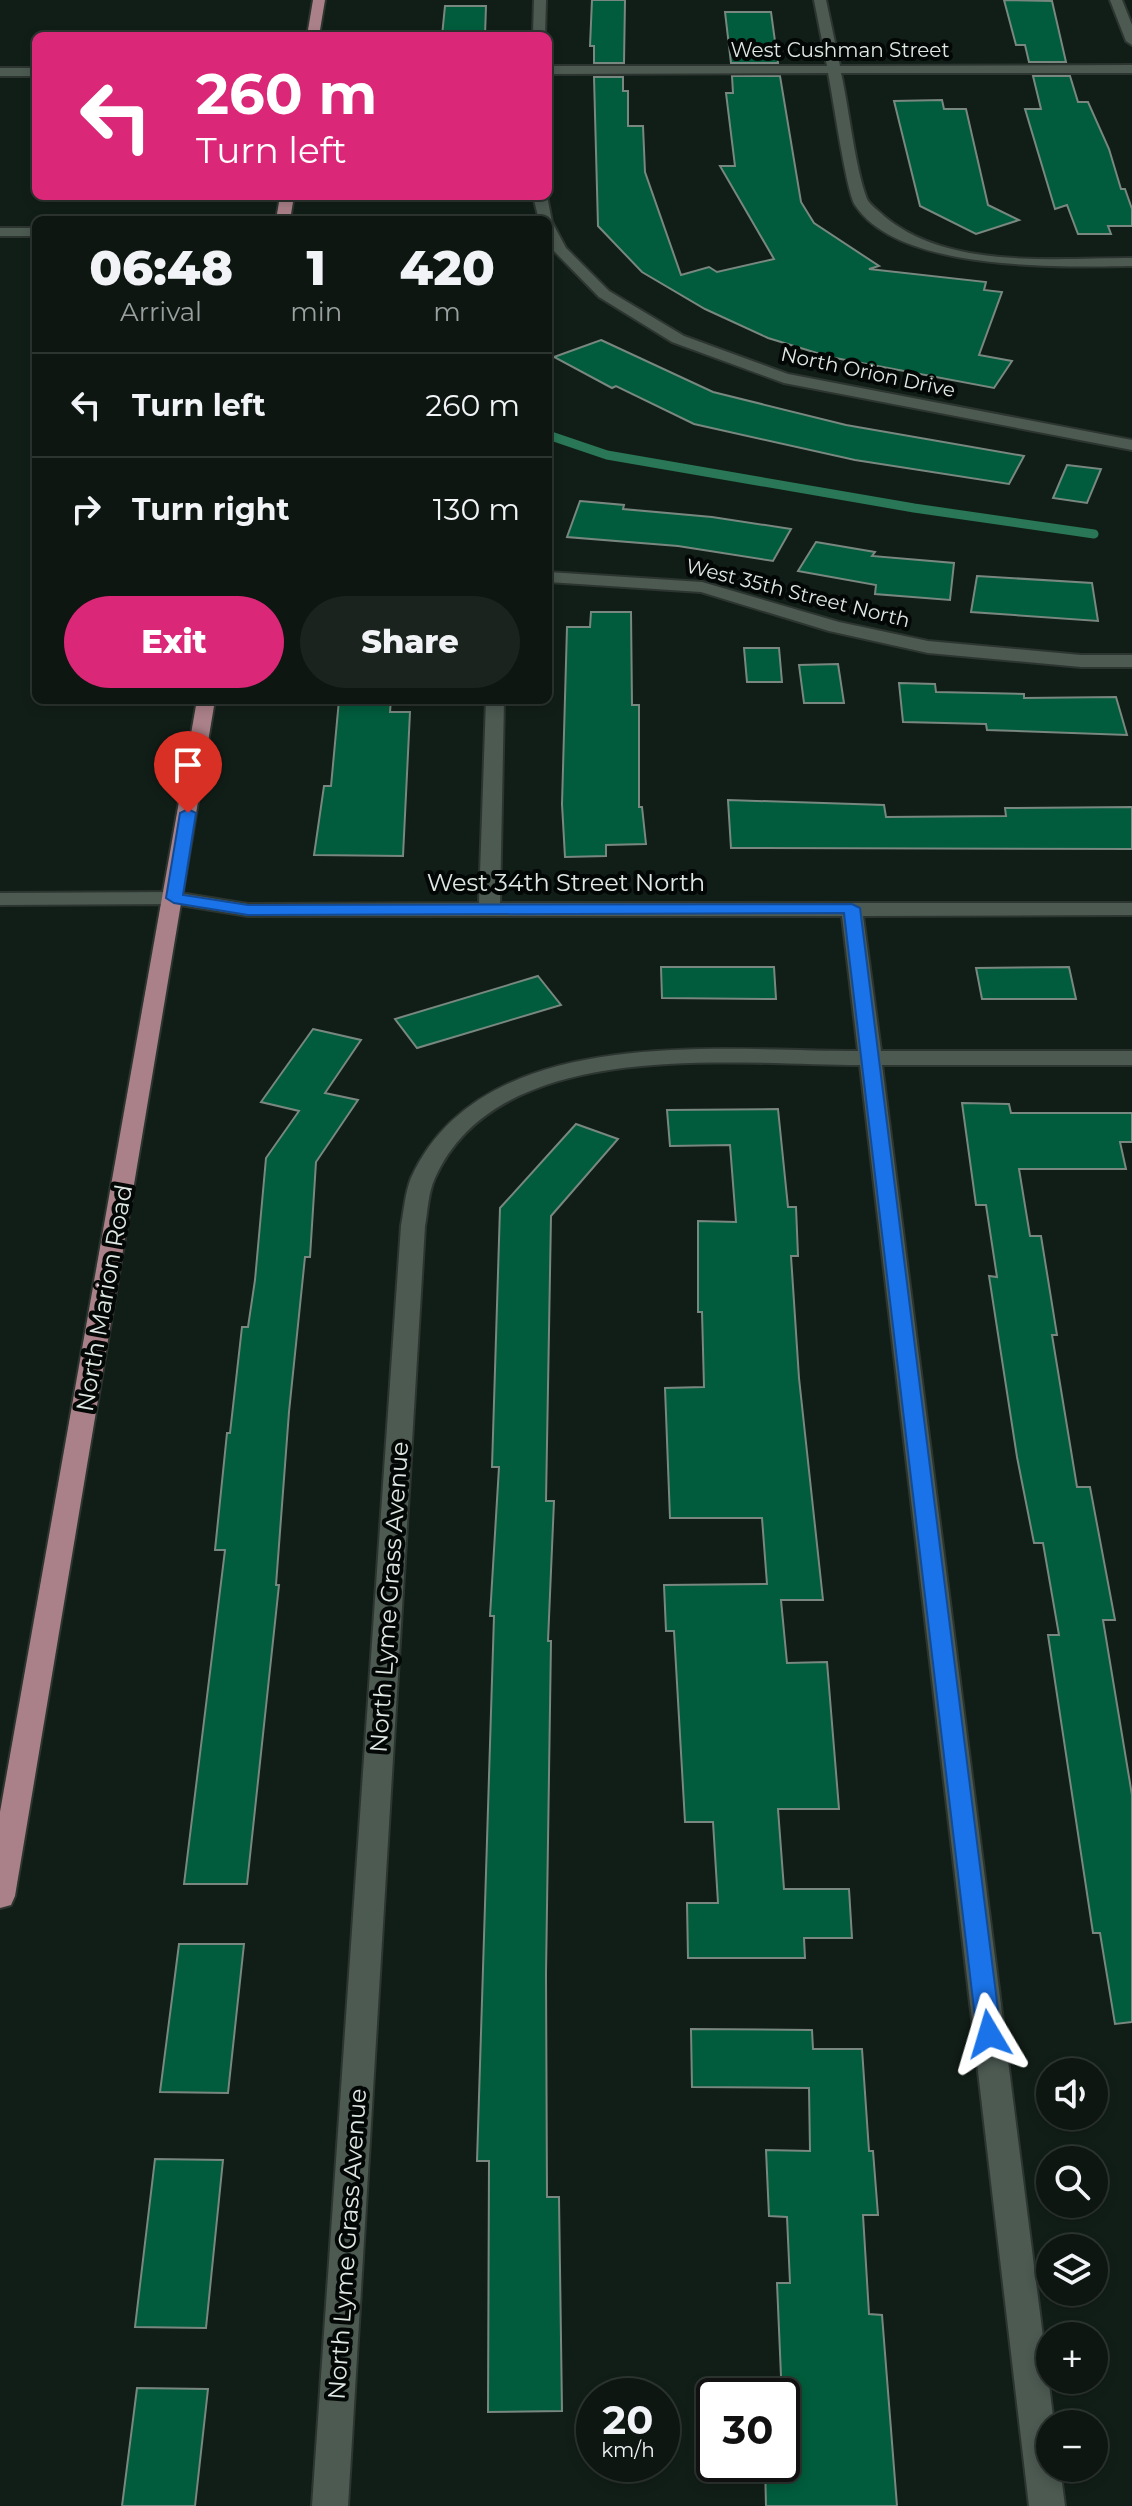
<!DOCTYPE html>
<meta charset="utf-8">
<style>
:root{--surface:#0d1611;--page:#1b231f;--text:#f1f3f6;--muted:#9a9f9f;--line:#2d3531;--accent:#db2777}
body{margin:0;font-family:Montserrat,sans-serif;background:var(--page);color:var(--text);height:100vh;display:flex;flex-direction:column;font-size:30px;white-space:nowrap}
*{box-sizing:border-box;margin:0}
p{font-size:26px;color:var(--muted)}
.icon{flex:none;width:44px;height:44px;fill:none;stroke:currentColor;stroke-width:2;stroke-linecap:round;stroke-linejoin:round}
.map{position:relative;flex:1;overflow:hidden}
.sheet{position:absolute;left:32px;top:216px;width:520px;height:488px;display:flex;flex-direction:column;background:var(--surface);border-radius:12px;box-shadow:0 4px 12px #0003,0 0 0 2px var(--line)}
.sheet>*{flex:none}
.guide{position:absolute;left:32px;top:32px;width:520px;height:168px;border-radius:12px;box-shadow:0 4px 12px #0003,0 0 0 2px var(--line);background:#db2777;color:#fff;overflow:hidden}
.controls{position:absolute;left:1036px;top:2058px;display:grid;gap:16px}
.controls a{display:grid;place-items:center;width:72px;height:72px;border-radius:50%;background:var(--surface);box-shadow:0 4px 12px #0003,0 0 0 2px var(--line);font-size:40px}
.speed{position:absolute;left:576px;top:2378px;display:flex;gap:16px;font-size:40px;font-weight:700;text-align:center}
.speed>*{display:grid;place-content:center;width:104px;height:104px;border-radius:50%;background:var(--surface);box-shadow:0 4px 12px #0003,0 0 0 2px var(--line);line-height:1}
.speed small{font-size:20px;font-weight:400}
.speed .limit{border:4px solid #111;border-radius:12px;background:#fff;color:#111}
.pin{position:absolute;display:grid;place-items:center;width:68px;height:68px;color:#fff;margin:-82px -34px;border-radius:50% 50% 50% 0;rotate:-45deg;box-shadow:0 0 8px #0007}
.pin .icon{rotate:45deg}
.me{position:absolute;width:88px;margin:-44px;rotate:353deg;stroke-linejoin:round;filter:drop-shadow(0 0 6px #0008)}
.turn{display:flex;align-items:center;gap:28px;height:168px;padding:0 32px;font-size:36px}
.turn .icon{width:104px;height:104px;stroke-width:2.5}
.turn b{display:block;font-size:56px;line-height:68px}
.eta{display:flex;justify-content:space-evenly;align-items:center;height:136px;text-align:center}
.eta b{font-size:48px;font-weight:800;line-height:56px}
.action{display:flex;gap:16px;margin-top:auto;padding:16px 32px}
.action a{flex:1;height:92px;border-radius:48px;background:var(--accent);color:#fff;font-size:32px;font-weight:800;line-height:92px;text-align:center}
.action a+a{background:var(--page);color:var(--text)}
ul{padding:0;list-style:none}
li{display:flex;align-items:center;gap:24px;height:104px;padding:0 32px;border-top:2px solid var(--line)}
li div{flex:1}
li b{display:block;font-size:30px}
li em{font-style:normal}
.map>svg:first-child{display:block}
.lines{fill:none;stroke-linecap:round;stroke-linejoin:round}
.stream{stroke:#297756;stroke-width:9}
.building{fill:#005c3c;stroke:#78877f;stroke-width:2}
.minor-casing{stroke:#2d3531;stroke-width:4}
.major-casing{stroke:#2d3531;stroke-width:4}
.minor{fill:#4c5a52;fill-rule:evenodd}
.major{fill:#ab8189;fill-rule:evenodd}
.route{fill:#1a73e8;stroke:#114b97;stroke-width:2}
.labels{text-anchor:middle;dominant-baseline:central;stroke-width:8;stroke-linejoin:round;paint-order:stroke}
.far-street-label{font-size:20px;fill:#dfe8e3;stroke:#030705}
.street-label{font-size:24px;fill:#dfe8e3;stroke:#030705}
</style>
<div class="map">
<svg width="1132" height="2506" viewBox="0 0 1132 2506">
<rect width="100%" height="100%" fill="#111e17"/>
<g class="lines">
<path class="stream" d="M548 435 607 455 914 508 1094 534"/>
</g>
<g class="building">
<path d="M592 0H625L624 63H594V46H590Z"/>
<path d="M1004 0 1052 1 1066 62H1029L1025 45H1016Z"/>
<path d="M445 6H486L485 36H442Z"/>
<path d="M725 12H771L778 63H731Z"/>
<path d="M732 76H780L801 202 814 223 879 266 869 269 986 282 984 290 1002 292 979 355 1012 361 994 388 830 357 768 338 705 309 642 272 598 226 594 77H623V91H628V126H643L645 172 681 275 709 267 717 272 774 259 720 166H735L726 93H733Z"/>
<path d="M1033 76H1070L1078 102H1088L1109 149 1121 189H1125L1132 209V226H1108L1111 234H1078L1067 205 1055 209 1025 109H1041Z"/>
<path d="M942 100 944 109H966L988 205 1019 220 976 234 920 206 894 101Z"/>
<path d="M601 340 713 392 846 425 1024 456 1009 484 855 460 694 424 616 386 612 388 554 357Z"/>
<path d="M1067 465 1101 469 1087 503 1053 498Z"/>
<path d="M580 501 624 505 623 509 712 517 791 529 773 561 678 546 567 537Z"/>
<path d="M816 542 875 552 872 556 954 563 950 600 875 594 876 585 798 571Z"/>
<path d="M977 576 1092 583 1098 621 971 612Z"/>
<path d="M591 612H631L632 705H639V807H642L646 844 606 845V856L565 857 562 804 567 627H590Z"/>
<path d="M744 648H779L782 682H747Z"/>
<path d="M838 664 844 703H804L799 665Z"/>
<path d="M899 683 935 684 936 692 1024 694V698L1116 697 1127 735 987 730 986 724 903 722Z"/>
<path d="M339 700H391L390 712H410L403 856 314 855 324 786H331Z"/>
<path d="M728 800 884 805 886 817 1006 816 1005 808 1132 807V849L731 848Z"/>
<path d="M661 967H774L776 999 662 998Z"/>
<path d="M1069 967 1076 999H982L976 968Z"/>
<path d="M538 976 561 1005 417 1048 395 1019Z"/>
<path d="M313 1029 361 1040 325 1093 358 1100 316 1162 310 1257H305L289 1412 276 1585H279L247 1884H184L225 1550H215L227 1433H230L242 1327H248L255 1280 266 1158 299 1111 261 1102Z"/>
<path d="M962 1103 1009 1104 1011 1113H1132V1142H1120L1126 1169H1019L1030 1236H1041L1057 1335H1052L1077 1487H1090L1115 1620H1103L1132 1795V2022L1115 2024 1100 1933H1093L1048 1635H1059L1043 1543H1034L1017 1457 989 1276 997 1277 986 1205H976Z"/>
<path d="M778 1109 788 1207H796L798 1256H791L799 1378 823 1600H781L787 1663 827 1662 839 1809H778L784 1889H849L852 1938H804L805 1958H688L687 1903H718L713 1822H685L674 1631H666L664 1585 767 1584 762 1518H670L665 1388 704 1387 702 1312H698V1221L736 1222 730 1145 670 1146 667 1110Z"/>
<path d="M576 1124 618 1139 551 1216 546 1501H554L548 1641H551L546 1974 547 2197H559L562 2411 488 2412 489 2161H477L494 1616H490L499 1467H492L500 1208Z"/>
<path d="M179 1944H244L228 2093 160 2092Z"/>
<path d="M691 2029 812 2030 813 2049H862L869 2151H873L878 2215H863L869 2314 882 2315 897 2506H766L765 2464H782L784 2446 777 2283H790L787 2217 769 2216 766 2150 810 2151 809 2088 692 2087Z"/>
<path d="M155 2159 223 2160 206 2328 135 2327Z"/>
<path d="M137 2388 208 2389 195 2506H122Z"/>
</g>
<g class="lines">
<g class="minor-casing">
<g id="minor">
<path d="M534 0H546L545 36H533Z"/>
<path d="M814 0H826L840 66 1132 65V73H841C849 108 855 168 867 199 870 205 879 211 884 216 948 270 1055 258 1132 258V266C1062 267 898 272 855 205 846 190 833 97 828 73L548 74V66H827Z"/>
<path d="M1110 0H1122L1132 25V45L1126 41Z"/>
<rect x="0" y="68" width="36" height="8"/>
<path d="M533 196H547L552 222 566 248 609 291 684 336 788 374 1132 440V450L784 383 672 342 599 297 553 250 548 241V220H539Z"/>
<rect x="0" y="228" width="36" height="8"/>
<path d="M548 572 702 582 839 622 928 641 1081 655H1132V667H1081L928 653 829 631 701 592 548 582Z"/>
<path d="M486 700H504L500 903H1132V915L863 916 881 1051H1132V1065H882L1054 2424H1050V2468H1060L1065 2506H1029L860 1065C732 1065 499 1035 435 1178 428 1193 428 1210 425 1226L348 2506H312L401 1226C404 1210 405 1193 411 1178 482 1022 718 1051 858 1051L842 916H248L174 904 0 905V893L174 892 248 904 479 903Z"/>
</g>
</g>
<g class="major-casing">
<g id="major">
<path d="M313 0H325L319 36H307Z"/>
<path d="M280 196H294L290 220H276Z"/>
<path d="M197 700H215L15 1896 11 1905 0 1908V1812Z"/>
</g>
</g>
<use href="#minor" class="minor"/>
<use href="#major" class="major"/>
</g>
<path class="route" d="M188 809 196 813 183 895 248 905 852 904 860 908 1001 2034 998 2041 989 2044 981 2041 977 2034 844 913 248 915 174 903 166 898 180 813Z"/>
<g class="labels">
<g class="far-street-label">
<text x="840" y="50">West Cushman Street</text>
<text transform="translate(868 372) rotate(12)">North Orion Drive</text>
<text transform="translate(798 593) rotate(14)">West 35th Street North</text>
</g>
<g class="street-label">
<text x="566" y="882">West 34th Street North</text>
<text transform="translate(104 1298) rotate(-80)">North Marion Road</text>
<text transform="translate(389 1597) rotate(-86)">North Lyme Grass Avenue</text>
<text transform="translate(347 2244) rotate(-86)">North Lyme Grass Avenue</text>
</g>
</g>
</svg>
<div class="controls">
<a><svg class="icon" aria-label="sound" viewBox="0 0 24 24"><path d="M4 9h4l5-4v14l-5-4H4zM17 9q2 3 0 6"/></svg></a>
<a><svg class="icon" aria-label="search" viewBox="0 0 24 24"><circle cx="10" cy="10" r="6"/><path d="M15 15l6 6"/></svg></a>
<a><svg class="icon" aria-label="layers" viewBox="0 0 24 24"><path d="M12 4l9 5-9 5-9-5zM3 14l9 5 9-5"/></svg></a>
<a>+</a>
<a>−</a>
</div>
<div class="speed"><div>20<small>km/h</small></div><div class="limit">30</div></div>
<div class="pin" style="left:188px;top:813px;background:#d93025"><svg class="icon" aria-label="arrive" viewBox="0 0 24 24"><path d="M6 21V4h12l-3 4 3 4H6"/></svg></div>
<svg class="me" style="left:989px;top:2034px" viewBox="-20 -20 40 40"><path d="M0-17L14 15 0 8-14 15z" fill="#1a73e8" stroke="#fff" stroke-width="4"/></svg>
<div class="guide">
<div class="turn"><svg class="icon" aria-label="left" viewBox="0 0 24 24"><path d="M17 20v-9H6M10 6l-5 5 5 5"/></svg><div><b>260 m</b>Turn left</div></div>
</div>
<section class="sheet">
<div class="eta">
<div><b>06:48</b><p>Arrival</p></div>
<div><b>1</b><p>min</p></div>
<div><b>420</b><p>m</p></div>
</div>
<ul>
<li><svg class="icon" aria-label="left" viewBox="0 0 24 24"><path d="M17 20v-9H6M10 6l-5 5 5 5"/></svg><div><b>Turn left</b></div><em>260 m</em></li>
<li><svg class="icon" aria-label="right" viewBox="0 0 24 24"><path d="M7 20v-9h11M14 6l5 5-5 5"/></svg><div><b>Turn right</b></div><em>130 m</em></li>
</ul>
<div class="action"><a>Exit</a><a>Share</a></div>
</section>
</div>
